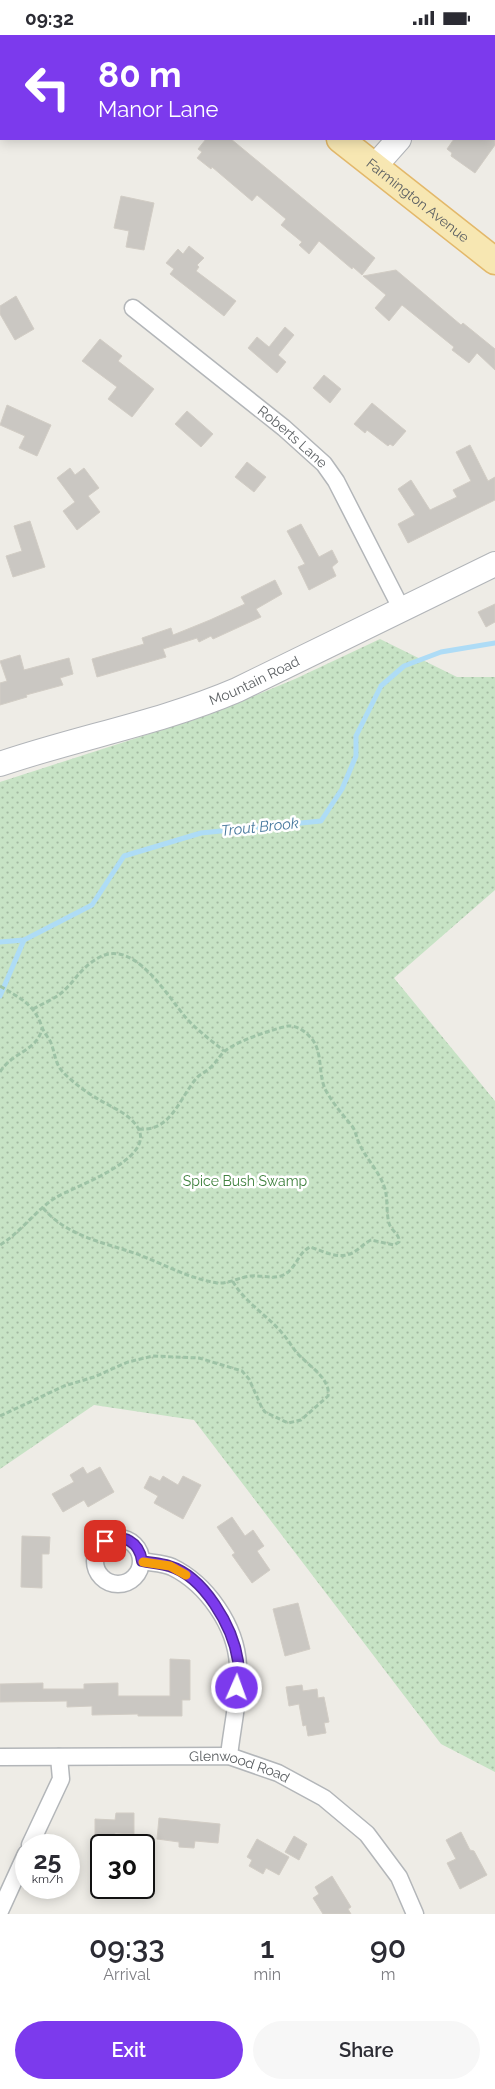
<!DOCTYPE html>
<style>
:root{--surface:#fff;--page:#f7f7f7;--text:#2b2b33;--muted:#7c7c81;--accent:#7c3aed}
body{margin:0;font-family:Raleway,sans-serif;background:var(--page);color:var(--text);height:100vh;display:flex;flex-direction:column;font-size:19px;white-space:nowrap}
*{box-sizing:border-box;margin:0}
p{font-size:16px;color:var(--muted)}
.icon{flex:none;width:28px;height:28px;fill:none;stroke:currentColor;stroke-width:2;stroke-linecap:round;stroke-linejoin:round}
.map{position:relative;height:1879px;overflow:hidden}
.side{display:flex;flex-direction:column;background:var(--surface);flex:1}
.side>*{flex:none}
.hud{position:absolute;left:0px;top:0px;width:495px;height:105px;box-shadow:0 2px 12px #0003;background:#7c3aed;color:#fff;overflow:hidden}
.speed{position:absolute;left:15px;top:1799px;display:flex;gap:10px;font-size:25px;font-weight:700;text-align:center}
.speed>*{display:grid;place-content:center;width:65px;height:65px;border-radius:50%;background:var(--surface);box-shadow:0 2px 12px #0003;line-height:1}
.speed small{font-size:12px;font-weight:400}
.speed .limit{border:2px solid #111;border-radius:8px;background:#fff;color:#111}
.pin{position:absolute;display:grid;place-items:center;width:42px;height:42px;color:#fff;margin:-21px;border-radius:10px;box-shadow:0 2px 8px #0006}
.me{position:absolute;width:55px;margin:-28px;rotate:2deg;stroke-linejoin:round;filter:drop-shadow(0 0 4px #0008)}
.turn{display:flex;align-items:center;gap:18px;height:105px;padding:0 15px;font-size:22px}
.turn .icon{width:65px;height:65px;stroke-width:2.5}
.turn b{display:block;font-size:35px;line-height:42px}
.eta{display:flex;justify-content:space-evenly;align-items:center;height:85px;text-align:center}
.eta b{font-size:30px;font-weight:600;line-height:35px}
.primary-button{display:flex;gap:10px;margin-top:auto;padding:10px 15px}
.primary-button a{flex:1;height:58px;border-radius:30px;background:var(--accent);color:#fff;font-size:20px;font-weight:600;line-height:58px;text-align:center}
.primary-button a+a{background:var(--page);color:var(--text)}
.status{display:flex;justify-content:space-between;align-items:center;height:35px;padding:0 25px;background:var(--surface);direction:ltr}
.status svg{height:14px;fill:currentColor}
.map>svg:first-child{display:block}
.park{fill:url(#park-dots)}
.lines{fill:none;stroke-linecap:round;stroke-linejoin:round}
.stream{stroke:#aedcf6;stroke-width:5}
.building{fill:#cac7c2;stroke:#d2cdc5}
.minor-casing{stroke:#b3b6b9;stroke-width:19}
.secondary-casing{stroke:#b2b5b9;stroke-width:26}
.primary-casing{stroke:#e3b86a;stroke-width:29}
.path{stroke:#9ec3a6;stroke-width:3;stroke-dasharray:5 2.5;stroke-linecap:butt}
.minor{stroke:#fff;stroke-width:16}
.secondary{stroke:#fff;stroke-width:24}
.primary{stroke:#f7e7b2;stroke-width:26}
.route-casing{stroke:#51269a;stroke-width:12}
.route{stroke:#7c3aed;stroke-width:9}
.slow{stroke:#f59e0b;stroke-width:9}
.labels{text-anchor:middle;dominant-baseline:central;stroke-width:5;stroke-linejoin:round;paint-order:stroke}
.street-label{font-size:14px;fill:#5d6164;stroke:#fff}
.park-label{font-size:14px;fill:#40823f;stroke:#fff}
.water-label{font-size:15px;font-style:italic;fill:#48799e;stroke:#fff}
</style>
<div class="status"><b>09:32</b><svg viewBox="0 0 49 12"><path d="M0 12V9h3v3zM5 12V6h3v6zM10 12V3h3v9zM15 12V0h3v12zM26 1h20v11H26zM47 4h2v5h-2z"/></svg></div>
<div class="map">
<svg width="495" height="1879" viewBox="0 0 495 1879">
<defs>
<pattern id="park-dots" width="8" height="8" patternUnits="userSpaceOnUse" patternTransform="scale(1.25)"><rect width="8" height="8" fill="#c7e3c5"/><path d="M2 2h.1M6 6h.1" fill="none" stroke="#a5bba4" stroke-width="1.8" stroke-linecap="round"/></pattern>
</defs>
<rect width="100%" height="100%" fill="#eeece6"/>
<path class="park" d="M380 604 457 642H495V855L394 943 495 1066V1737L441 1709 194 1385 94 1370 0 1434V747L208 680 295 644Z"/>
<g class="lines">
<g class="stream">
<path d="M0 907 24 905"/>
<path d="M0 961 24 905 92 870 124 821 201 798 321 786 342 754 356 721V701L381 651 404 631 441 617 495 608"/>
</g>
</g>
<g class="building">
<path d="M206 104H231L375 223 362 240 353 232 352 234 319 206 309 219 299 210 302 207 281 190 286 184 257 160 252 166 212 132 211 134 197 123 202 117 198 114Z"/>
<path d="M454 104H495V110L475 138 451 121 452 118 447 114Z"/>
<path d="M121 161 154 168 144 215 126 212 129 196 114 193Z"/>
<path d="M189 211 204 223 197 230 199 232 196 236 236 266 224 281 170 239 174 234 166 228 178 214 183 219Z"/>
<path d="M396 235 461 290 463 288 495 314V335L477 318 469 328 452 315 454 312 402 270 389 286 375 273 386 260 363 241Z"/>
<path d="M16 261 34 294 15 305 0 279V271Z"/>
<path d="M285 292 294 300 278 320 286 327 277 338 248 313 257 302 269 312Z"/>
<path d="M100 304 122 321 118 326 154 354 132 382 108 364 117 352 82 326Z"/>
<path d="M324 340 341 354 330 368 313 353Z"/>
<path d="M372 368 406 396 393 411 390 409 388 411 367 395 365 398 354 389Z"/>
<path d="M7 370 51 390 37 421 19 413 25 401 0 390Z"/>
<path d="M187 376 213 399 201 412 175 389Z"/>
<path d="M470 410 488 446 495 442V465L408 508 398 489 415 480 398 454 411 445 430 475 457 462 453 455 471 446 456 417Z"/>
<path d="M247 427 266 442 254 457 235 442Z"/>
<path d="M70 433 75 440 84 433 99 453 88 461 100 477 77 495 63 476 75 467 57 443Z"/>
<path d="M30 486 45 532 13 542 6 521 22 516 14 491Z"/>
<path d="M301 489 319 522 332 515 338 527 332 532 336 541 309 555 298 532 305 529 287 496Z"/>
<path d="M275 545 282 559 256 574 261 582 213 604 211 601 199 607 197 603 163 614 166 622 97 642 92 624 144 609 142 603 171 593 173 600 210 585 245 569 241 562Z"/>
<path d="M495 569V587L486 592 478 577Z"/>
<path d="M20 620 24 635 69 623 73 639 60 643 63 650 26 660 27 662 0 670V648L7 646 0 626Z"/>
<path d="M83 1432 87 1439 100 1432 114 1457 88 1472 84 1465 63 1477 52 1459 74 1447 70 1440Z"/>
<path d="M150 1441 160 1446 163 1441 178 1450 183 1441 201 1450 183 1484 154 1468 158 1461 144 1453Z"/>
<path d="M232 1482 245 1501 253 1495 264 1511 257 1516 270 1535 252 1548 232 1520 235 1518 217 1492Z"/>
<path d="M22 1501 50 1502 49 1519H42V1553L21 1552Z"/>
<path d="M298 1568 310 1614 285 1621 273 1574Z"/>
<path d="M170 1624 190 1625V1665H182V1681H138V1679L92 1680V1671L67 1672V1666L0 1667V1649L43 1648V1654H84V1649L118 1648V1661H170Z"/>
<path d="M302 1650 303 1656 317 1654 318 1663 324 1662 329 1687 324 1688 326 1698 308 1701 306 1690 303 1691 299 1669 289 1671 286 1652Z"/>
<path d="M116 1778H134V1799L115 1798V1810H95V1784L115 1785Z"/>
<path d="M159 1783 220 1789 218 1808 195 1806 194 1813 179 1812V1807L157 1804Z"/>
<path d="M461 1797 470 1815 474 1816 487 1840 460 1854 447 1828 456 1824 446 1805Z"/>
<path d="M294 1801 307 1809 299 1825 285 1817Z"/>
<path d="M257 1804 289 1822 279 1840 266 1833 263 1839 249 1831 252 1825 247 1822Z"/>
<path d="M332 1841 351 1872 348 1874 351 1879H323L313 1863 319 1859 315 1852Z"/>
</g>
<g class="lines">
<g class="minor-casing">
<g id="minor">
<path d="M290 1 291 0"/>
<path id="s1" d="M133 273 284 393 324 429 336 446 401 573"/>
<circle cx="118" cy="1526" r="23"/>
<path d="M142 1526C151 1528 163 1528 172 1532 207 1549 236 1591 238 1630 240 1660 232 1692 229 1721"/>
<path id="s2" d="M0 1722 229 1721 278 1738 324 1763 367 1799 399 1842 415 1879"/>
<path d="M30 1810 61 1744 59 1722"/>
<path d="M0 1876 26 1819"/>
</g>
</g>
<g class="secondary-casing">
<g id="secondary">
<path d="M490 1 492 0"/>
<path d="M375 131 399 104"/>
<path id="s3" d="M0 729C79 702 160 688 237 655L495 529"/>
</g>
</g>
<g class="primary-casing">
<g id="primary">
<path d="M208 0 210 1"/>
<path id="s4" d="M340 104 495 226"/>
</g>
</g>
<g class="path">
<path d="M0 951C20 963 34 969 42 992 44 998 49 1003 51 1008 55 1018 55 1028 62 1036 72 1047 86 1057 98 1064 111 1072 130 1079 138 1093 156 1125 72 1152 55 1163 35 1176 21 1197 0 1210"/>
<path d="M33 974C42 969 52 965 60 959 75 947 79 934 98 923 134 902 167 961 187 984 198 996 212 1006 224 1016"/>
<path d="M0 1037C13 1016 38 1016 42 993"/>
<path d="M43 1173C67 1201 102 1207 134 1218 162 1228 187 1243 217 1248 228 1249 240 1242 251 1241 262 1240 270 1244 281 1241 296 1236 297 1218 310 1212 323 1216 336 1224 350 1219 358 1216 363 1209 371 1205L394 1210 399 1207C400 1199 391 1196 389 1188 386 1177 388 1165 385 1154 380 1137 366 1124 359 1108 356 1102 356 1096 352 1091 342 1079 332 1067 325 1054 318 1038 323 1016 311 1003 306 997 297 990 288 991 273 994 237 1006 225 1016 219 1021 216 1028 210 1033 205 1038 199 1039 195 1045 179 1065 170 1097 139 1094"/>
<path d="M0 1381 64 1351 94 1342 128 1327 153 1321 199 1323 242 1336 249 1344 262 1373 265 1377 288 1388 301 1385 328 1361C331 1345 311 1332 301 1322 293 1315 289 1305 282 1298 266 1279 244 1267 232 1245"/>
</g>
<use href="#minor" class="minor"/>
<use href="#secondary" class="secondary"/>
<use href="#primary" class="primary"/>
</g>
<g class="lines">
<g class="route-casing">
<path id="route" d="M105 1506C124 1498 139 1507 142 1526 151 1528 160 1528 169 1531 204 1541 233 1592 238 1626 239 1635 238 1644 237 1653"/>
</g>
<use href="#route" class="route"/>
<path class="slow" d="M143 1527 170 1531 186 1540"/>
</g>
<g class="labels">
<g class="street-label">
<text stroke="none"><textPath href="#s4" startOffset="99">Farmington Avenue</textPath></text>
<text stroke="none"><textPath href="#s1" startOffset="205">Roberts Lane</textPath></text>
<text stroke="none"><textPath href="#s3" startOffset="268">Mountain Road</textPath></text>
<text stroke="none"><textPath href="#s2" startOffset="241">Glenwood Road</textPath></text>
</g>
<g class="park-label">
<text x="245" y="1146">Spice Bush Swamp</text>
</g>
<g class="water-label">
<text transform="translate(260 792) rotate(-6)">Trout Brook</text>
</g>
</g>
</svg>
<div class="speed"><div>25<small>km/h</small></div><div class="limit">30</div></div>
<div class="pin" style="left:105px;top:1506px;background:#d93025"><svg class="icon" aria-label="arrive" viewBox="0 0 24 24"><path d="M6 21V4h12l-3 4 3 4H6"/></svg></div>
<svg class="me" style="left:237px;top:1653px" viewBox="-20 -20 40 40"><circle r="17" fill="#7c3aed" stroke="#fff" stroke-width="3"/><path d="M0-11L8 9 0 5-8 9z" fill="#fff"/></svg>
<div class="hud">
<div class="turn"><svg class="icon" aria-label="left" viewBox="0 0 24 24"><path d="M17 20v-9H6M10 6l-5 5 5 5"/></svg><div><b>80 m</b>Manor Lane</div></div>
</div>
</div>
<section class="side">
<div class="eta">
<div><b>09:33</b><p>Arrival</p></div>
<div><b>1</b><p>min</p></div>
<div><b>90</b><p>m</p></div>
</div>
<div class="primary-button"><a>Exit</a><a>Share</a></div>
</section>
